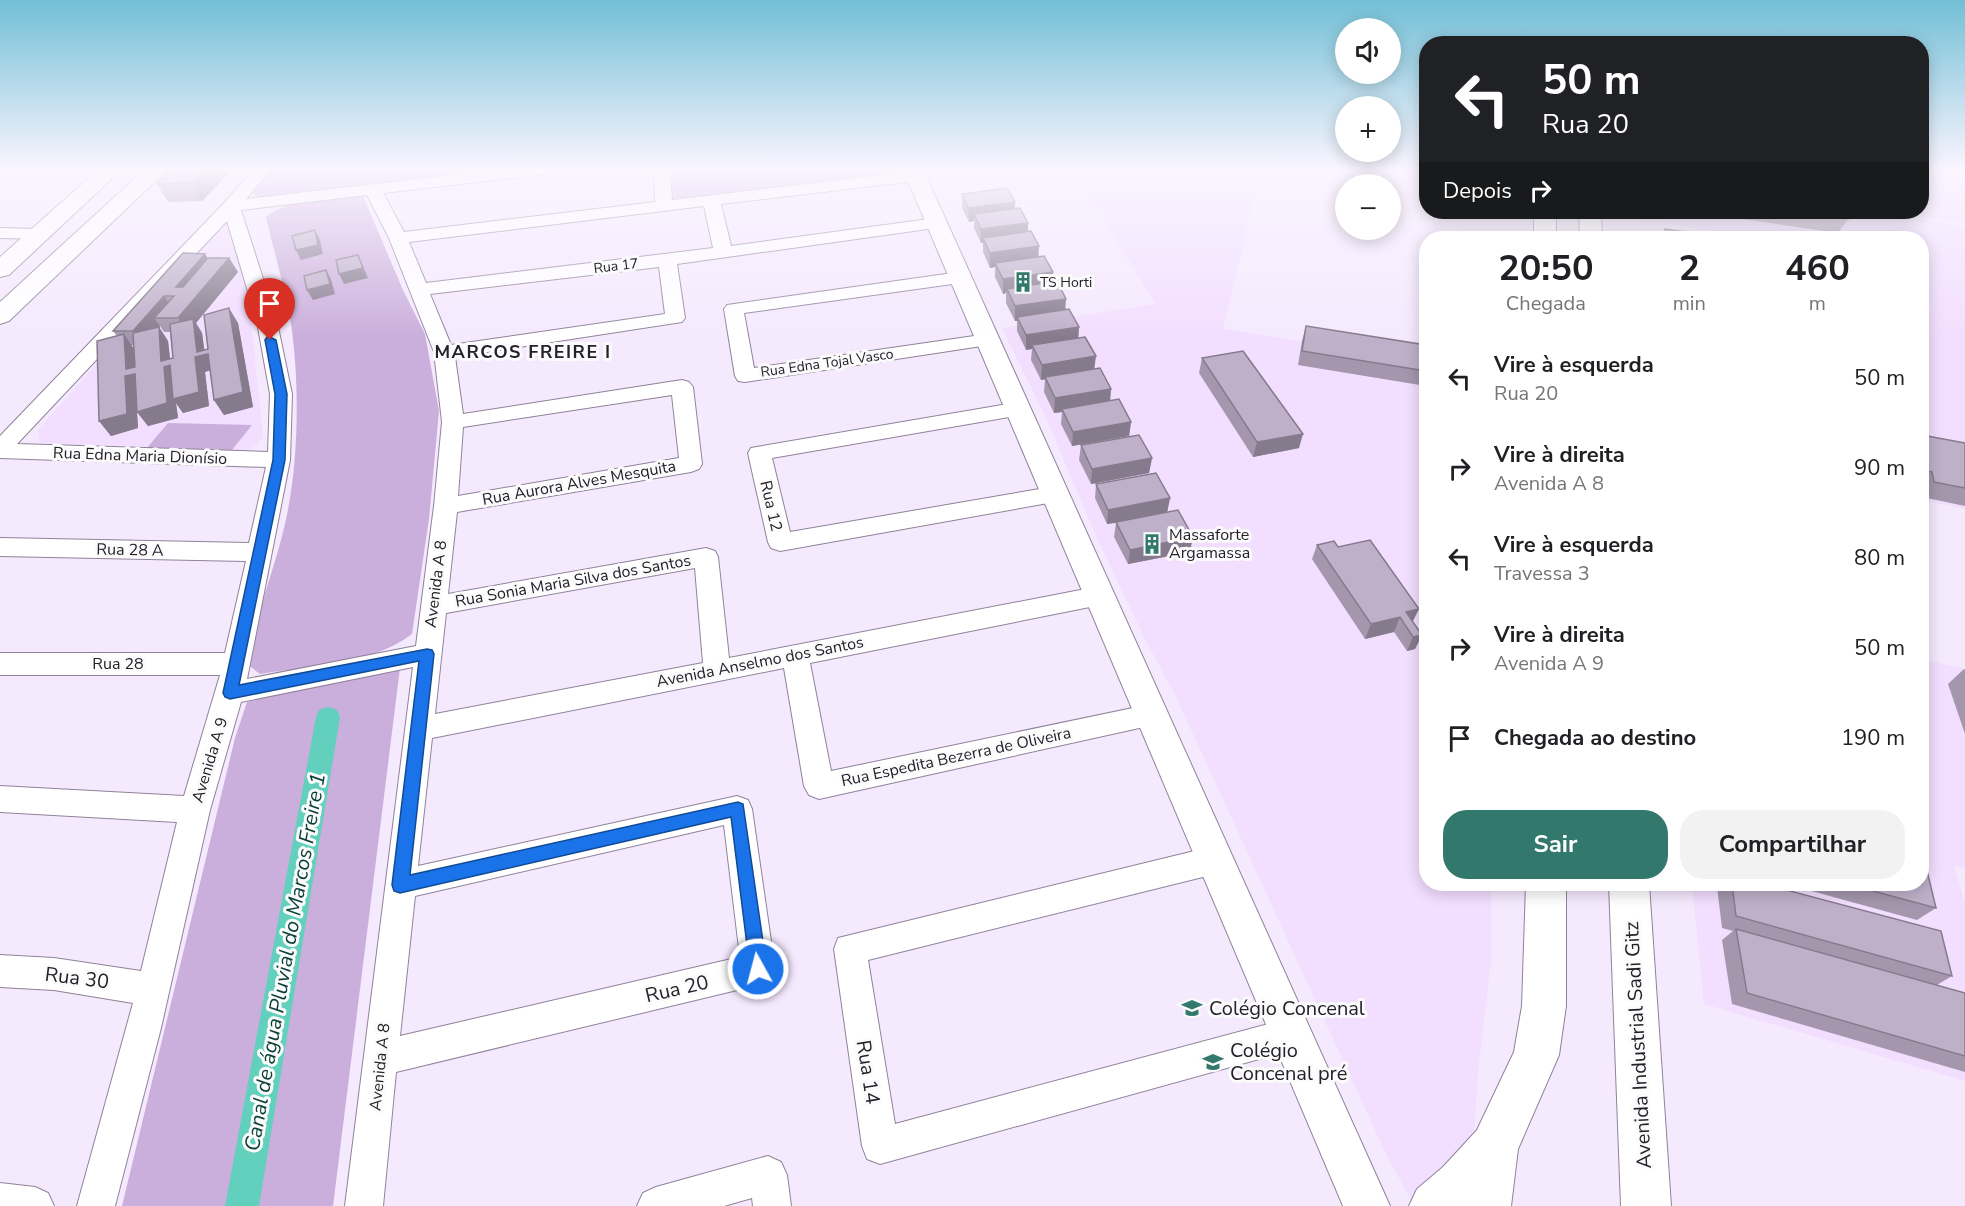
<!DOCTYPE html>
<html lang="pt">
<meta charset="utf-8">
<style>
:root{--surface:#fff;--page:#f2f2f2;--text:#202124;--muted:#757577;--accent:#33786c}
body{margin:0;font-family:"Nunito Sans",sans-serif;background:var(--page);color:var(--text);height:100vh;display:flex;flex-direction:column;font-size:22px;white-space:nowrap}
*{box-sizing:border-box;margin:0}
p{font-size:20px;color:var(--muted)}
.icon{flex:none;width:33px;height:33px;fill:none;stroke:currentColor;stroke-width:2;stroke-linecap:round;stroke-linejoin:round}
.map{position:relative;flex:1;overflow:hidden}
.sheet{position:absolute;left:1419px;top:231px;width:510px;height:660px;display:flex;flex-direction:column;background:var(--surface);border-radius:24px;box-shadow:0 3px 15px #0003}
.sheet>*{flex:none}
.hud{position:absolute;left:1419px;top:36px;width:510px;height:183px;border-radius:24px;box-shadow:0 3px 15px #0003;background:#202124;color:#fff;overflow:hidden}
.controls{position:absolute;left:1335px;top:18px;display:grid;gap:12px}
.controls a{display:grid;place-items:center;width:66px;height:66px;border-radius:50%;background:var(--surface);box-shadow:0 3px 15px #0003;font-size:30px}
.pin{position:absolute;display:grid;place-items:center;width:51px;height:51px;color:#fff;margin:-62px -26px;border-radius:50% 50% 50% 0;rotate:-45deg;box-shadow:0 0 6px #0007}
.pin .icon{rotate:45deg}
.me{position:absolute;width:66px;margin:-33px;rotate:353deg;stroke-linejoin:round;filter:drop-shadow(0 0 4px #0008)}
.turn{display:flex;align-items:center;gap:21px;height:126px;padding:0 24px;font-size:27px}
.turn .icon{width:78px;height:78px;stroke-width:2.5}
.turn b{display:block;font-size:42px;line-height:51px}
.then{display:flex;align-items:center;height:57px;padding:0 24px;background:#0003;gap:12px;font-size:22px}
.eta{display:flex;justify-content:space-evenly;align-items:center;height:102px;text-align:center}
.eta b{font-size:36px;font-weight:700;line-height:42px}
.action{display:flex;gap:12px;margin-top:auto;padding:12px 24px}
.action a{flex:1;height:69px;border-radius:24px;background:var(--accent);color:#fff;font-size:24px;font-weight:700;line-height:69px;text-align:center}
.action a+a{background:var(--page);color:var(--text)}
ul{padding:0;list-style:none}
li{display:flex;align-items:center;gap:18px;height:90px;padding:0 24px}
li div{flex:1}
li b{display:block;font-size:22px}
li em{font-style:normal}
.map>svg:first-child{display:block}
.built{fill:#f2deff}
.green{fill:#caaedc}
.lines{fill:none;stroke-linecap:round;stroke-linejoin:round}
.canal{fill:#62d0bc;fill-rule:evenodd}
.minor-casing{stroke:#908299;stroke-width:2}
.tertiary-casing{stroke:#908299;stroke-width:2}
.secondary-casing{stroke:#908299;stroke-width:2}
.primary-casing{stroke:#908299;stroke-width:2}
.minor{fill:#fff;fill-rule:evenodd}
.tertiary{fill:#fff;fill-rule:evenodd}
.secondary{fill:#fff;fill-rule:evenodd}
.primary{fill:#fff;fill-rule:evenodd}
.wall{fill:#a497ad;fill-rule:evenodd}
.shaded-wall{fill:#867b8d}
.building{fill:#bfb0c9;stroke:#867b8d;stroke-width:1.5}
.route{fill:#1a73e8;stroke:#114b97;stroke-width:1.5}
.labels{text-anchor:middle;dominant-baseline:central;stroke-width:6;stroke-linejoin:round;paint-order:stroke}
.far-street-label{font-size:14px;fill:#252029;stroke:#fbfbfb}
.far-poi-label{font-size:14px;fill:#252029;stroke:#fbfbfb;text-anchor:start}
.street-label{font-size:16px;fill:#252029;stroke:#fbfbfb}
.poi-label{font-size:16px;fill:#252029;stroke:#fbfbfb;text-anchor:start}
.far-district-label{font-size:18px;font-weight:bold;letter-spacing:1.5px;fill:#252029;stroke:#fbfbfb}
.near-street-label{font-size:20px;fill:#252029;stroke:#fbfbfb}
.near-poi-label{font-size:20px;fill:#252029;stroke:#fbfbfb;text-anchor:start}
.near-water-label{font-size:21px;font-style:italic;fill:#093e36;stroke:#fbfbfb}
</style>
<div class="map">
<svg width="1965" height="1206" viewBox="0 0 1965 1206">
<rect width="100%" height="100%" fill="#f5e9fe"/>
<g class="built">
<path d="M0 169H96L80 188 0 193Z"/>
<path d="M1025 169H1192L1258 182 1223 329 1426 361V884H1491V960L1478 1073 1473 1149 1438 1187 1411 1200 1385 1152 1176 697 1146 641 1096 536 1046 418 1002 328 1156 304 1082 186 1032 193Z"/>
<path d="M1922 169H1952L1965 196V223L1885 212H1922Z"/>
<path d="M1628 212H1867L1965 226V509L1922 500V238H1756L1629 218Z"/>
<path d="M229 223 242 272 251 320 263 437 256 446 248 450H232L40 443 38 430 219 225Z"/>
<path d="M1922 659 1965 669V869L1954 866 1965 903V1081L1704 1004 1692 884H1922Z"/>
</g>
<g class="green">
<path d="M271 169H486L270 198 255 196 251 189Z"/>
<path d="M672 169H897L900 175 675 200 672 198Z"/>
<path d="M363 196 403 290 425 334 439 411 429 519 412 634C372 665 308 666 260 674L247 664C255 617 273 574 284 528 299 467 300 385 291 324 285 288 274 252 266 217 290 197 333 200 363 196Z"/>
<path d="M168 423 252 425 232 450 147 448Z"/>
<path d="M400 668 333 1206H122L235 738 247 702Z"/>
</g>
<g class="lines">
<path class="canal" d="M328 707 337 710 340 717 259 1206H225L316 717 319 710Z"/>
<g class="minor-casing">
<g id="minor">
<path d="M254 169H271L246 199 505 169H554L546 174 383 193 404 232 655 202 654 169H670L672 200 915 171 921 172 923 176 915 181 721 204 731 246 936 218 942 219 945 223 942 227 677 264 685 318 682 322 455 357 463 414 682 380 689 382 693 387 702 464 699 469 691 472 457 512 448 594 706 548 715 551 718 557 729 658 1101 586 1110 589 1114 596 1110 603 810 663 831 771 1152 704 1162 707 1166 715 1162 723 819 799 809 795 804 786 784 668 432 738 418 866 737 796 748 800 752 809 775 969 770 980 758 985 396 1072 383 1206H345L413 667 241 702 210 810 161 1028 115 1206H77L133 1003 54 990 0 987V955L54 958 141 971 177 822 0 812V786L184 796 220 675H0V653H225L246 561 0 556V538L249 543 266 467 0 458V436L225 202ZM367 195 389 238 434 352 442 422 434 506 416 646 247 679 290 460 292 394 277 322 241 210ZM704 206 713 248 426 283 409 242ZM227 221 257 322 270 394 268 452 17 444ZM659 267 665 314 451 345 430 294ZM672 395 679 458 458 496 463 427ZM695 568 703 663 435 714 446 613ZM724 825 740 957 400 1036 415 896Z"/>
<path d="M0 228 40 229 46 230 49 234 46 238 40 239 0 238Z"/>
<path d="M960 272 967 274 969 278 967 282 744 313 754 368 988 334 995 336 998 340 995 344 745 382 738 381 735 376 724 309 727 305Z"/>
<path d="M1019 402 1027 404 1030 409 1027 414 772 458 790 532 1057 486 1065 488 1069 494 1065 500 780 551 771 548 768 542 748 453 751 448Z"/>
<path d="M1215 846 1226 850 1230 860 1226 870 1215 874 868 960 895 1124 1291 1018 1303 1023 1308 1035 1303 1047 880 1164 867 1159 862 1146 834 949 838 938Z"/>
<path d="M768 1156 781 1162 787 1175 791 1206H753L752 1198 724 1206H637L643 1193 656 1187Z"/>
<path d="M0 1183 35 1187 48 1193 54 1206H0Z"/>
</g>
</g>
<g class="tertiary-casing">
<path id="tertiary" d="M903 169H923L1390 1206H1343Z"/>
</g>
<g class="secondary-casing">
<g id="secondary">
<path d="M99 169H122L9 275 0 277V257Z"/>
<path d="M145 169H168L9 321 0 324V302Z"/>
</g>
</g>
<g class="primary-casing">
<g id="primary">
<rect x="1534" y="212" width="22" height="26"/>
<path d="M1579 212H1601L1602 238H1580Z"/>
<path d="M1526 884H1566V1006L1559 1055 1518 1149 1511 1206H1409L1417 1189 1443 1167 1477 1130 1514 1052 1522 1006Z"/>
<path d="M1609 884H1649L1671 1206H1621Z"/>
</g>
</g>
<use href="#minor" class="minor"/>
<use href="#tertiary" class="tertiary"/>
<use href="#secondary" class="secondary"/>
<use href="#primary" class="primary"/>
</g>
<g class="wall">
<path d="M233 169 202 201 168 202 157 184Z"/>
<path d="M962 194 1015 202V209L1028 231 1039 256 1066 309 1079 327 1078 338 1110 401 1131 422 1129 436 1072 446 1061 424 1062 412 1054 413 1044 392 1045 379 1041 380 1031 360 1032 349 1026 350 1017 331V321H1015L1006 303V293L1003 294 995 277V267L990 268 983 252V243H981L974 228V221L969 222 962 208Z"/>
<path d="M1741 212H1845L1848 219 1838 233 1743 219Z"/>
<path d="M1665 229 1727 238H1660Z"/>
<path d="M208 258H229L238 272 196 323 202 333 204 350 208 349 238 323 253 407 224 415 214 400 210 370 205 372 209 406 183 413 176 403 178 418 148 426 137 412 138 428 111 436 99 421 117 336 113 331ZM160 326 164 332H170L173 358 170 359 168 341 159 327ZM132 345H134L135 367Z"/>
<path d="M1306 326 1426 345V386L1298 365 1302 341Z"/>
<path d="M1202 358 1299 448 1253 457 1199 373Z"/>
<path d="M1922 435 1965 443V506L1922 497Z"/>
<path d="M1081 445 1152 458 1149 473 1091 484 1079 460Z"/>
<path d="M1096 484 1170 498 1167 512 1190 552 1128 564 1114 537 1116 523 1107 524 1095 498Z"/>
<path d="M1317 545 1338 547 1413 622 1422 635 1415 649 1407 651 1394 632 1365 639 1312 559Z"/>
<path d="M1964 669 1965 670V734L1948 684Z"/>
<path d="M1721 884H1764L1952 976 1937 985 1965 993V1072L1732 1004 1722 940 1733 931 1722 928 1717 887Z"/>
<path d="M1786 884H1922L1936 908 1917 920Z"/>
</g>
<g class="shaded-wall">
<path d="M205 169H233L202 201 192 183Z"/>
<path d="M1015 202 1014 216 974 214V221L969 222 968 208Z"/>
<path d="M1028 223V237L983 238V243H981V229Z"/>
<path d="M315 230 320 240 323 254 301 260 296 250Z"/>
<path d="M1039 246 1038 261 995 263V267L990 268V253Z"/>
<path d="M205 254 214 268 185 301 176 287Z"/>
<path d="M358 255 368 278 344 284 339 274Z"/>
<path d="M229 258 238 272 196 323 202 333 205 354H208L217 368 205 372 209 406 183 413 176 403 178 418 148 426 137 412 138 428 111 436 99 421 125 376 126 369 124 334 134 349 144 345 133 331 164 296 174 310 154 318 160 326 159 327 168 341 171 367 195 357 197 352 188 332 178 318Z"/>
<path d="M326 270 331 279 335 294 313 300 307 290Z"/>
<path d="M1053 272 1052 286 1007 289 1006 293 1003 294V279Z"/>
<path d="M1066 299 1065 313 1017 317V321H1015V306Z"/>
<path d="M229 308 238 323 253 407 224 415 214 400Z"/>
<path d="M1079 327 1078 341 1032 345V349L1026 350V335Z"/>
<path d="M1096 356 1094 371 1041 380 1042 365Z"/>
<path d="M1111 389 1110 404 1062 409V412L1054 413 1055 398Z"/>
<path d="M1131 422 1129 436 1072 446 1073 432Z"/>
<path d="M1303 434 1299 448 1253 457 1257 442Z"/>
<path d="M1152 458 1149 473 1091 484 1092 469Z"/>
<path d="M1170 498 1167 513 1107 524 1108 510Z"/>
<path d="M1193 537 1190 552 1128 564 1130 550Z"/>
<path d="M1419 609 1412 623 1406 612Z"/>
<path d="M1400 617 1394 632 1365 639 1371 624Z"/>
<path d="M1422 635 1415 649 1407 651 1413 637Z"/>
</g>
<g class="building">
<path d="M171 169H205L192 183 157 184Z"/>
<path d="M1007 188 1015 202 968 208 962 194Z"/>
<path d="M1020 208 1028 223 981 229 974 214Z"/>
<path d="M1794 212H1845L1848 219Z"/>
<path d="M1665 229 1727 238H1666Z"/>
<path d="M315 230 318 245 296 250 292 236Z"/>
<path d="M1031 231 1039 246 990 253 983 238Z"/>
<path d="M183 253 205 254 176 287H183L208 258H229L178 318H154L174 296H164L133 331H113Z"/>
<path d="M358 255 363 268 339 274 336 260Z"/>
<path d="M1044 256 1053 272 1003 279 995 263Z"/>
<path d="M326 270 330 284 307 290 304 276Z"/>
<path d="M1057 281 1066 299 1015 306 1007 289Z"/>
<path d="M229 308 243 392 214 400 208 354 195 357 199 392 173 399 170 365 164 367 167 403 137 412 135 374 125 376 127 414 99 421 97 341 124 334 126 369 135 367 133 333 159 327 161 361 173 358 170 324 193 319 197 352 208 349 204 315Z"/>
<path d="M1069 309 1079 327 1026 335 1017 317Z"/>
<path d="M1306 326 1426 345V371L1302 351Z"/>
<path d="M1085 337 1096 356 1042 365 1032 345Z"/>
<path d="M1243 351 1303 434 1257 442 1202 358Z"/>
<path d="M1100 368 1111 389 1055 398 1045 377Z"/>
<path d="M1119 399 1131 422 1073 432 1062 409Z"/>
<path d="M1139 435 1152 458 1092 469 1081 445Z"/>
<path d="M1922 435 1965 443V488L1934 482 1932 472 1922 470Z"/>
<path d="M1156 473 1170 498 1108 510 1096 484Z"/>
<path d="M1178 510 1193 537 1130 550 1116 522Z"/>
<path d="M1370 540 1419 609 1406 612 1422 635 1413 637 1400 617 1371 624 1317 545 1334 541 1338 547Z"/>
<path d="M1922 850 1936 908 1847 884H1922Z"/>
<path d="M1732 884H1764L1941 931 1952 976 1736 916Z"/>
<path d="M1736 929 1965 993V1056L1747 993Z"/>
</g>
<linearGradient id="sky" x2="0" y2="1"><stop stop-color="#72bfd6"/><stop offset="0.5" stop-color="#faf5ff"/><stop offset="1" stop-color="#faf5ff" stop-opacity="0"/></linearGradient>
<rect width="1965" height="338" fill="url(#sky)"/>
<path class="route" d="M267 337H270L276 340 287 394 285 460 239 685 427 649 432 650 434 654 410 875 738 802 743 804 767 969 765 976 758 978 752 976 750 969 731 817 400 893 394 891 392 885 419 661 230 699 225 697 223 693 273 460 275 394 265 340Z"/>
<defs>
<g id="building-bare" transform="scale(1.62)"><path d="M-4-6H4V6H1V3H-1V6H-4ZM-2.5-4.3h1.7v1.8h-1.7ZM.8-4.3h1.7v1.8H.8ZM-2.5-1h1.7V.8h-1.7ZM.8-1h1.7V.8H.8Z" fill="#33786c" stroke="#fbfbfb" stroke-width="2.5" paint-order="stroke"/></g>
<g id="school-bare" transform="scale(1.62)"><path d="M0-5L7-2L0 1L-7-2ZM-4 1L0 2.5L4 1V4Q0 6-4 4Z" fill="#33786c" stroke="#fbfbfb" stroke-width="2.5" paint-order="stroke"/></g>
</defs>
<g fill-rule="evenodd">
<use href="#building-bare" x="1023" y="282"/>
<use href="#building-bare" x="1152" y="544"/>
<use href="#school-bare" x="1192" y="1008"/>
<use href="#school-bare" x="1213" y="1062"/>
</g>
<g class="labels">
<g class="far-street-label">
<text transform="translate(616 266) rotate(-7)">Rua 17</text>
<text transform="translate(827 363) rotate(-8)">Rua Edna Tojal Vasco</text>
</g>
<g class="far-poi-label">
<text x="1040" y="282">TS Horti</text>
</g>
<g class="street-label">
<text transform="translate(140 456) rotate(2)">Rua Edna Maria Dionísio</text>
<text transform="translate(579 483) rotate(-10)">Rua Aurora Alves Mesquita</text>
<text transform="translate(771 506) rotate(77)">Rua 12</text>
<text transform="translate(130 550) rotate(1)">Rua 28 A</text>
<text transform="translate(573 581) rotate(-10)">Rua Sonia Maria Silva dos Santos</text>
<text transform="translate(436 584) rotate(-83)">Avenida A 8</text>
<text transform="translate(760 662) rotate(-11)">Avenida Anselmo dos Santos</text>
<text x="118" y="664">Rua 28</text>
<text transform="translate(956 757) rotate(-12)">Rua Espedita Bezerra de Oliveira</text>
<text transform="translate(210 760) rotate(-73)">Avenida A 9</text>
<text transform="translate(380 1067) rotate(-84)">Avenida A 8</text>
</g>
<g class="poi-label">
<text x="1169" y="535">Massaforte<tspan x="1169" dy="18">Argamassa</tspan></text>
</g>
<g class="far-district-label">
<text x="523" y="352">MARCOS FREIRE I</text>
</g>
<g class="near-street-label">
<text transform="translate(77 978) rotate(7)">Rua 30</text>
<text transform="translate(677 989) rotate(-13)">Rua 20</text>
<text transform="translate(1638 1045) rotate(-93)">Avenida Industrial Sadi Gitz</text>
<text transform="translate(868 1072) rotate(81)">Rua 14</text>
</g>
<g class="near-poi-label">
<text x="1209" y="1008">Colégio Concenal</text>
<text x="1230" y="1050">Colégio<tspan x="1230" dy="23">Concenal pré</tspan></text>
</g>
<g class="near-water-label">
<text transform="translate(285 962) rotate(-80)">Canal de água Pluvial do Marcos Freire 1</text>
</g>
</g>
</svg>
<div class="controls">
<a><svg class="icon" aria-label="sound" viewBox="0 0 24 24"><path d="M4 9h4l5-4v14l-5-4H4zM17 9q2 3 0 6"/></svg></a>
<a>+</a>
<a>−</a>
</div>
<div class="pin" style="left:270px;top:340px;background:#d93025"><svg class="icon" aria-label="arrive" viewBox="0 0 24 24"><path d="M6 21V4h12l-3 4 3 4H6"/></svg></div>
<svg class="me" style="left:758px;top:969px" viewBox="-20 -20 40 40"><circle r="17" fill="#1a73e8" stroke="#fff" stroke-width="3"/><path d="M0-11L8 9 0 5-8 9z" fill="#fff"/></svg>
<div class="hud">
<div class="turn"><svg class="icon" aria-label="left" viewBox="0 0 24 24"><path d="M17 20v-9H6M10 6l-5 5 5 5"/></svg><div><b>50 m</b>Rua 20</div></div>
<div class="then">Depois<svg class="icon" aria-label="right" viewBox="0 0 24 24"><path d="M7 20v-9h11M14 6l5 5-5 5"/></svg></div>
</div>
<section class="sheet">
<div class="eta">
<div><b>20:50</b><p>Chegada</p></div>
<div><b>2</b><p>min</p></div>
<div><b>460</b><p>m</p></div>
</div>
<ul>
<li><svg class="icon" aria-label="left" viewBox="0 0 24 24"><path d="M17 20v-9H6M10 6l-5 5 5 5"/></svg><div><b>Vire à esquerda</b><p>Rua 20</p></div><em>50 m</em></li>
<li><svg class="icon" aria-label="right" viewBox="0 0 24 24"><path d="M7 20v-9h11M14 6l5 5-5 5"/></svg><div><b>Vire à direita</b><p>Avenida A 8</p></div><em>90 m</em></li>
<li><svg class="icon" aria-label="left" viewBox="0 0 24 24"><path d="M17 20v-9H6M10 6l-5 5 5 5"/></svg><div><b>Vire à esquerda</b><p>Travessa 3</p></div><em>80 m</em></li>
<li><svg class="icon" aria-label="right" viewBox="0 0 24 24"><path d="M7 20v-9h11M14 6l5 5-5 5"/></svg><div><b>Vire à direita</b><p>Avenida A 9</p></div><em>50 m</em></li>
<li><svg class="icon" aria-label="arrive" viewBox="0 0 24 24"><path d="M6 21V4h12l-3 4 3 4H6"/></svg><div><b>Chegada ao destino</b></div><em>190 m</em></li>
</ul>
<div class="action"><a>Sair</a><a>Compartilhar</a></div>
</section>
</div>
